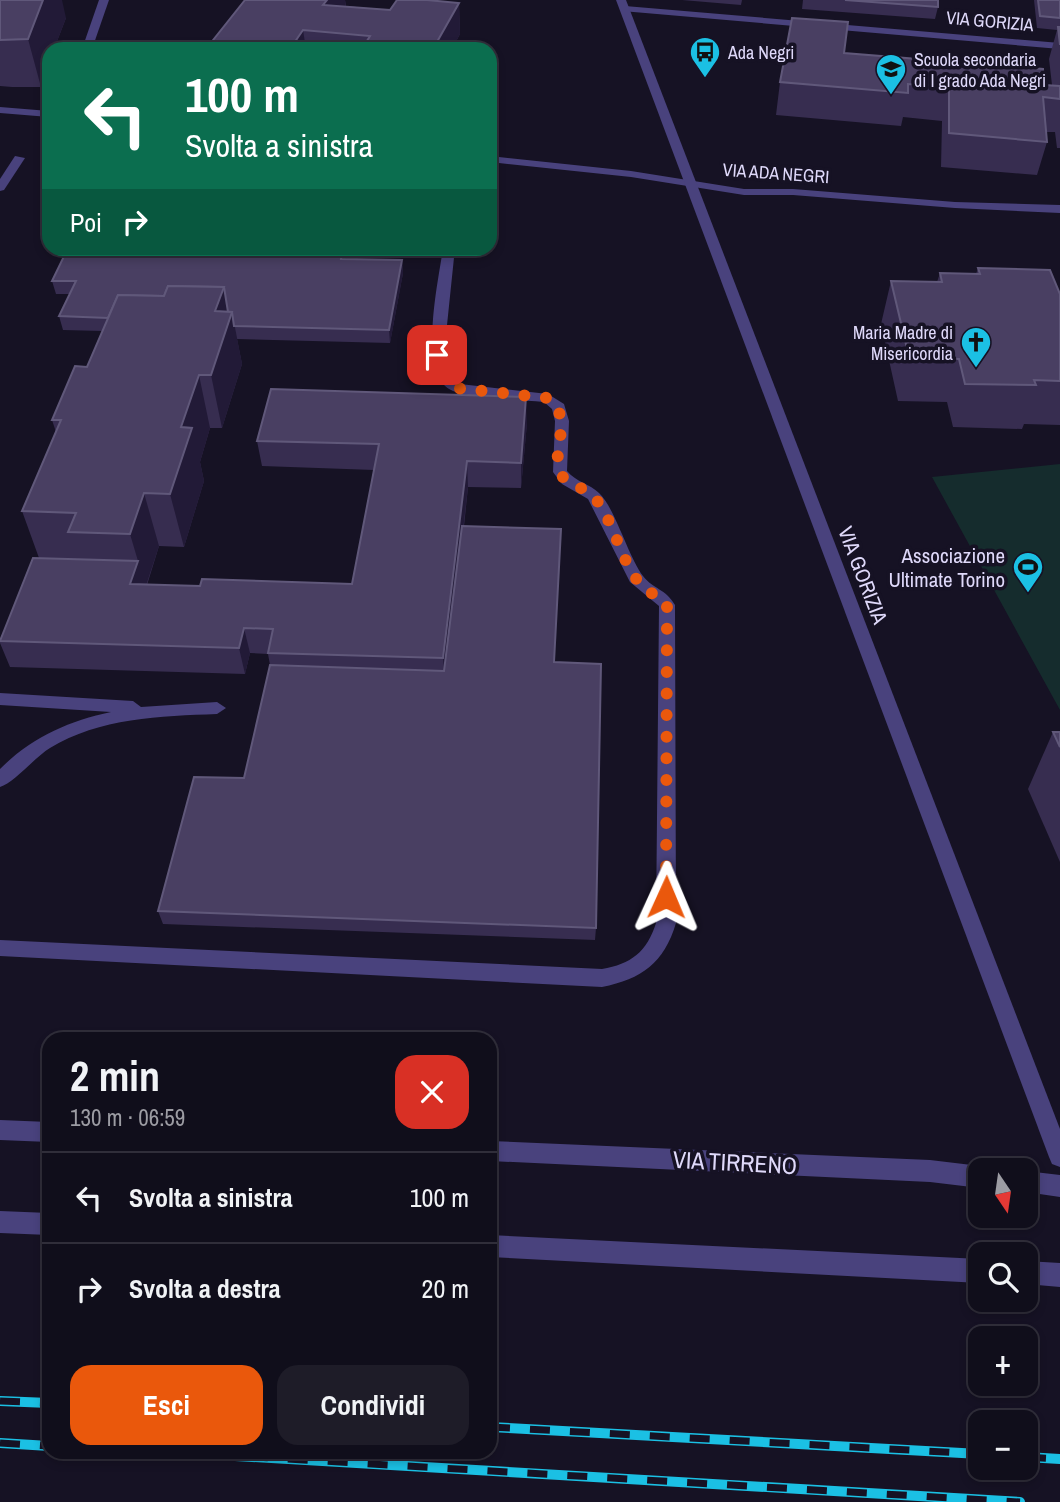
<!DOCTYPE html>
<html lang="it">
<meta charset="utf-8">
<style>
:root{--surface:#100e1b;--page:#1e1c28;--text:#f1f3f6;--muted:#9c9ca3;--line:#302e3a;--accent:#ea580c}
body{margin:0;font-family:"Archivo Narrow",sans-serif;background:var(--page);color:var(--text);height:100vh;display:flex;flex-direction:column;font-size:26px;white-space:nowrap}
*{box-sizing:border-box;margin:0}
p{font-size:23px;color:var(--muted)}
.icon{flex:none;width:38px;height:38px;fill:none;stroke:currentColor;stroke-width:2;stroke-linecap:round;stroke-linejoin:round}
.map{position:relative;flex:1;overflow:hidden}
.panel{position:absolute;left:42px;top:1032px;width:455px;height:427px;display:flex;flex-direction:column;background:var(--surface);border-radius:21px;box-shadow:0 4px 10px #0003,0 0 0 2px var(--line)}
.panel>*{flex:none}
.banner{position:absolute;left:42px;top:42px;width:455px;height:214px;border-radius:21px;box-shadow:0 4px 10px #0003,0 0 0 2px var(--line);background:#0b6e4f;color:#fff;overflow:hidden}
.needle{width:46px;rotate:167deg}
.tools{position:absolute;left:968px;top:1158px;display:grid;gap:14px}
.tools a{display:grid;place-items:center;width:70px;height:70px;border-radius:14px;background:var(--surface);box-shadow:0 4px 10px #0003,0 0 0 2px var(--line);font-size:35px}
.pin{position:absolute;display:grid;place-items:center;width:60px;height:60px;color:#fff;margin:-30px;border-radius:14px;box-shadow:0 4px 10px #0006}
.me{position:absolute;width:77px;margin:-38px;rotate:1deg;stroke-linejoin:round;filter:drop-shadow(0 0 5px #0008)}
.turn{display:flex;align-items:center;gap:24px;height:147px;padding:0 28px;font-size:32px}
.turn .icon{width:91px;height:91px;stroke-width:2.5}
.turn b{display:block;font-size:49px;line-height:60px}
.then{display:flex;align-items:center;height:66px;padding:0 28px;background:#0003;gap:14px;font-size:26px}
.round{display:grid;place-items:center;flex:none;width:74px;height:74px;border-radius:21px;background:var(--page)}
.overview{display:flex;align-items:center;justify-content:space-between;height:119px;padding:0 28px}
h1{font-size:42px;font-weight:800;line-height:52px}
.cta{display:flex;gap:14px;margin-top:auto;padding:14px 28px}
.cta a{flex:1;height:80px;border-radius:21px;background:var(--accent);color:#fff;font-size:28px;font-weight:800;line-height:80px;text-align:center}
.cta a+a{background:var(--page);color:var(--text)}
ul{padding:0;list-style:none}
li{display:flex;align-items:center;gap:21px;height:91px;padding:0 28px;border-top:2px solid var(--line)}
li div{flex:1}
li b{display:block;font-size:26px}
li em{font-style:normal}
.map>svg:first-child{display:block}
.green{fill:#152c2d}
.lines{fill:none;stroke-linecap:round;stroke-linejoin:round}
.service{fill:#49427d;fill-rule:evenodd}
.minor{fill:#49427d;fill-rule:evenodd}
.tertiary{fill:#49427d;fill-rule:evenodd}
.rail-casing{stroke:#1bc0e4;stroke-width:10}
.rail{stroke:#161224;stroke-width:7;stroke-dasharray:20;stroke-linecap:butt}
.wall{fill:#372d50}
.shaded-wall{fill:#221a37}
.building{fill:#493f62;stroke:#60587a;stroke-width:2}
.route{stroke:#ea580c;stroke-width:12;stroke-dasharray:0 21.6}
.labels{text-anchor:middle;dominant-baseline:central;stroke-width:7;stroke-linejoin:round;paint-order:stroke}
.far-street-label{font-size:18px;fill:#dfd9fa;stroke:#161224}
.far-poi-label{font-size:18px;fill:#dfd9fa;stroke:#161224;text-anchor:start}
.poi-label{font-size:21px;fill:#dfd9fa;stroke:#161224;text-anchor:end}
.street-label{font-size:21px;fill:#dfd9fa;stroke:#161224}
.near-street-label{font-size:24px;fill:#dfd9fa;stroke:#161224}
</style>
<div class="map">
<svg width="1060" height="1502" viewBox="0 0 1060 1502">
<rect width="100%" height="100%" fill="#161224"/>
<path class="green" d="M1060 464V710L932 477Z"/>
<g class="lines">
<g class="service">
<path d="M15 156 25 158 4 190 0 191V179Z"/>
<path d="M443 248H455L444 354 454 380 460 384 548 394 564 404 569 421 567 471C576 482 590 484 599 493 615 508 628 556 643 576 654 590 665 588 675 605L676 923C664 963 642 979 602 987L0 956V940L602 969C631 964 647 952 656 923L659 606 630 582 588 499 562 484 553 472 555 421 552 409 544 402C518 399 477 400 453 391 416 377 439 279 443 248Z"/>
<path d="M0 693 133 701 141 707 217 702 226 708 217 714C161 716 99 718 50 748 35 757 14 783 0 787V769C31 738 68 721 111 712L0 705Z"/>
</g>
<g class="minor">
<path d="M99 0H109L92 49H82Z"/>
<path d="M625 6 1060 43V49L622 11V7Z"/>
<path d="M0 107 49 111V117L0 113Z"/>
<path d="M490 156 631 171 744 189H793L955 202 1060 205V213L955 208 793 195H744L631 177 490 162Z"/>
</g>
<g class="tertiary">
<path d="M616 0H626L1060 1129V1167L1052 1164 1049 1157Z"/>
<path d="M0 1120 49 1122V1142L0 1140Z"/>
<path d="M490 1141 930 1160 980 1166 988 1171H980V1188L930 1182 490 1161Z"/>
<path d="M1026 1171 1060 1175V1197L1026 1192Z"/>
<path d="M0 1211 49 1213V1235L0 1233Z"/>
<path d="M490 1235 980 1259V1283L490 1257Z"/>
<path d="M1026 1261 1060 1263V1287L1026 1284Z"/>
</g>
<g class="rail-casing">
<g id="rail">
<path d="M0 1401 49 1403"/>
<path d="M490 1427 980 1454"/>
<path d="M0 1443 49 1446"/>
<path d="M168 1452 1020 1502"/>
<path d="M1026 1457 1060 1459"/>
</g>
</g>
<use href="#rail" class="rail"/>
</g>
<g class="wall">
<path d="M0 0 66 18 54 49H49V64L41 87H12L0 86Z"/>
<path d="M245 0H345L346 6 390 10 459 3 460 34 452 49H206Z"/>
<path d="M682 0H742L741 5Z"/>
<path d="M803 0H938V7L935 19 802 9Z"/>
<path d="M1034 0H1060V148H1057L1055 132H1046L1047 142 1037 175 941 167 942 121 903 117 901 126 776 115 780 82 844 53 1052 85 1049 59 1057 30 1037 28Z"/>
<path d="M348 248 345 259 402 260 403 273 390 343 237 339 242 364 222 428H210L200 462 204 481 184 547 159 546 147 585 200 586 352 584 374 470 262 466 257 441 527 423 521 488 468 487 464 526 554 662 596 928 595 940 163 924 158 911 244 778 270 665 268 654 250 653 245 674 10 667 0 643V639L39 558 22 511 56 432 52 420 87 367 103 331 63 330 59 316 70 294H56L52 281Z"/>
<path d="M978 268 1060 294V425L1024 424 1022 429 953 427 947 402 898 401 881 324 891 281 937 282 940 273 976 274Z"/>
<path d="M1053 732H1060V862L1028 789Z"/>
</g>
<g class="shaded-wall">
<path d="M43 0H62L66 18 54 49H49V64L41 87 28 39Z"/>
<path d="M327 0H345L346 8 323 5Z"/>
<path d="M459 3 460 34 452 49H433Z"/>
<path d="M303 30 306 49H290Z"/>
<path d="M343 248H348L342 272 341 259Z"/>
<path d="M402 260 403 273 390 343 389 330Z"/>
<path d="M224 287 232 312 242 364 222 428 211 375 215 311Z"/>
<path d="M199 375 210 428 200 462 204 481 184 547 170 494 181 427Z"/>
<path d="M526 397 527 423 521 488V463Z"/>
<path d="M467 461 468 487 445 684 443 658Z"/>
<path d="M144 493 159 546 138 610 130 584 138 561 130 534Z"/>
<path d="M244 628 250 653 245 674 239 648Z"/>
</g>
<g class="building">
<path d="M0 0H43L28 39 0 40Z"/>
<path d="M245 0H327L323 5 390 10 397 0H427L459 3 433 49H362L370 36 303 30 290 49H206Z"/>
<path d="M845 0H938V7Z"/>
<path d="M1038 0H1060V18L1040 16Z"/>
<path d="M792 18 848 22 844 53 1043 69 1044 85 1060 86V99L1043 97 1047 142 949 133V87L908 84V93L780 82Z"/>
<path d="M1058 27H1060V45Z"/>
<path d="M68 248H343L341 259 402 260 389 330 234 326 232 312H228L224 287 168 286 164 296 118 295 108 318 59 316 76 281H52Z"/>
<path d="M978 268 1050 270 1060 294V381L1034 380 1036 385 965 384 959 359 909 357 891 281 942 282 940 273 980 274Z"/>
<path d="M168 286 224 287 215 311 232 312 211 375H199L181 427 192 428 170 494 144 493 130 534 68 532 76 513 22 511 61 420H52L75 366 87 367 118 295 164 296Z"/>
<path d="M271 389 526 397 521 463 467 461 443 658 268 653 273 629 244 628 239 648 0 641 33 558 138 561 130 584 200 586 202 579 352 584 379 444 257 441Z"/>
<path d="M462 526 561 529 554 662 601 664 596 928 158 911 194 777 244 778 270 665 444 671Z"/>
<path d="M1053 732H1060V747Z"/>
</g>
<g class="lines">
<path class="route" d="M437 355 448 382 456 388 548 398C576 421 549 447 561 474 567 486 583 486 592 495 613 515 620 563 642 586 650 595 660 594 667 605L666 897"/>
</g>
<defs>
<g id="bus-pin" transform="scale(1.575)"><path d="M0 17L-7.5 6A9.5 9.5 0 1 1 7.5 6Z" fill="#1bc0e4" stroke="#161224"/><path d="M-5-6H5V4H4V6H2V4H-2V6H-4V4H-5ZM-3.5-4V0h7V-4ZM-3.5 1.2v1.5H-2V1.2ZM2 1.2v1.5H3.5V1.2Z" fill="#111"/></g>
<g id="school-pin" transform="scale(1.575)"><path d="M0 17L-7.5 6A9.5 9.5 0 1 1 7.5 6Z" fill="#1bc0e4" stroke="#161224"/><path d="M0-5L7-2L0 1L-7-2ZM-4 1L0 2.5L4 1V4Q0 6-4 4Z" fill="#111"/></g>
<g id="church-pin" transform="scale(1.575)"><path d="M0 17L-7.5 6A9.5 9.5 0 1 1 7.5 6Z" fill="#1bc0e4" stroke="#161224"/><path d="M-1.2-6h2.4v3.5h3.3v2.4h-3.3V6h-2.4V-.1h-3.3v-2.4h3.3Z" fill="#111"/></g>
<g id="stadium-pin" transform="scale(1.575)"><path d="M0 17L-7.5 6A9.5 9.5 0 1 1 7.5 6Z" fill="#1bc0e4" stroke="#161224"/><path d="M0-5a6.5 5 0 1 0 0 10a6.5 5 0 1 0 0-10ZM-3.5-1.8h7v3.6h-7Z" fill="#111"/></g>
</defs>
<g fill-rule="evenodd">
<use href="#bus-pin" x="705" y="52"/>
<use href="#school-pin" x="891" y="69"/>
<use href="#church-pin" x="976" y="342"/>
<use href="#stadium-pin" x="1028" y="567"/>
</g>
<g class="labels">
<g class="far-street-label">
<text transform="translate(990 21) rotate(5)">VIA GORIZIA</text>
<text transform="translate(776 173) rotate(4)">VIA ADA NEGRI</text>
</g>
<g class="far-poi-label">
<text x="728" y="52">Ada Negri</text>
<text x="914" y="59">Scuola secondaria<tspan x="914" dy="21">di I grado Ada Negri</tspan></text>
<text x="953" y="332" text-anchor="end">Maria Madre di<tspan x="953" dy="21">Misericordia</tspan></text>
</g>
<g class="poi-label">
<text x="1005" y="555">Associazione<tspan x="1005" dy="24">Ultimate Torino</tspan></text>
</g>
<g class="street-label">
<text transform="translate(863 575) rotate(69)">VIA GORIZIA</text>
</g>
<g class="near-street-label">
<text transform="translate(735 1162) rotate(3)">VIA TIRRENO</text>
</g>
</g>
</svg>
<div class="tools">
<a><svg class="needle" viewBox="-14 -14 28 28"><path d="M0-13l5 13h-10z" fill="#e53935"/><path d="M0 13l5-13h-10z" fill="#9c9ca3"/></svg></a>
<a><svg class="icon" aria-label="search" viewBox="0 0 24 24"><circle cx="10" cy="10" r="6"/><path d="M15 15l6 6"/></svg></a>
<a>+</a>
<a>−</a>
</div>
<div class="pin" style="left:437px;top:355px;background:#d93025"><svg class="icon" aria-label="arrive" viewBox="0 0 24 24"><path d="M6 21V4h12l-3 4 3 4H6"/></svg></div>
<svg class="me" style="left:666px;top:897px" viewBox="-20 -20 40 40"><path d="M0-17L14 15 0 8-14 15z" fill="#ea580c" stroke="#fff" stroke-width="4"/></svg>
<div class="banner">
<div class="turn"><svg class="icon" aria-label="left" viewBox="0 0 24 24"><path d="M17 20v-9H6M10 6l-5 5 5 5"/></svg><div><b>100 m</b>Svolta a sinistra</div></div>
<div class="then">Poi<svg class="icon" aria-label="right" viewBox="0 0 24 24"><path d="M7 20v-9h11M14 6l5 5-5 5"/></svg></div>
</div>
<section class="panel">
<div class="overview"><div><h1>2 min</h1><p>130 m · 06:59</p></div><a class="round" style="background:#d93025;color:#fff"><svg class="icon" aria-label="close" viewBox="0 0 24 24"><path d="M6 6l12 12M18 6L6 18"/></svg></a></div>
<ul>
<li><svg class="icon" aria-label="left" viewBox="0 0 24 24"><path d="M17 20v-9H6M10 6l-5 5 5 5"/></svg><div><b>Svolta a sinistra</b></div><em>100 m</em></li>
<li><svg class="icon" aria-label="right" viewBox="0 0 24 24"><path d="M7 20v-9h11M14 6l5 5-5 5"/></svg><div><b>Svolta a destra</b></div><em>20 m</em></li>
</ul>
<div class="cta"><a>Esci</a><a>Condividi</a></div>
</section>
</div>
